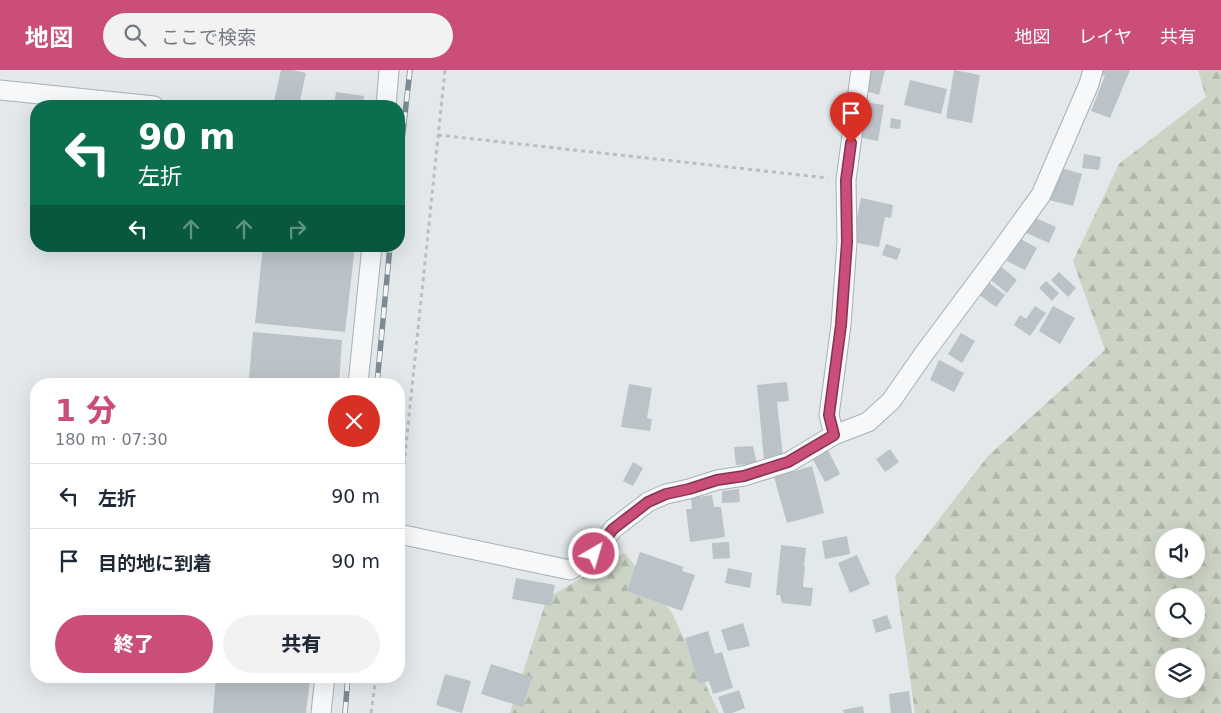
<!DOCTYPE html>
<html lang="ja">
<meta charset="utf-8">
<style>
:root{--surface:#fff;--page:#f2f2f3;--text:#1f2937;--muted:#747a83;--line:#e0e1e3;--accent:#ca4e79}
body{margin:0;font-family:"DejaVu Sans","Noto Sans JP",sans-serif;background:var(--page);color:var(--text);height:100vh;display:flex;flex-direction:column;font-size:19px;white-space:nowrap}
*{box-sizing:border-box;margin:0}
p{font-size:16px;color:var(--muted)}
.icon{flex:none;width:28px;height:28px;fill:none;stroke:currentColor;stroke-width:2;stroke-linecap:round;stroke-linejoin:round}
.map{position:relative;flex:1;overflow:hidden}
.details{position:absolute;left:30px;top:308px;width:375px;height:305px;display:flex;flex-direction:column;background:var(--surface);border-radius:20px;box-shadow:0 5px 20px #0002}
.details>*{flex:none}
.hud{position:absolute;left:30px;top:30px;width:375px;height:152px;border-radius:20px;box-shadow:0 5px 20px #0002;background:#0b6e4f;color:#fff;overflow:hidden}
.fabs{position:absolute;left:1155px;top:458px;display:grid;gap:10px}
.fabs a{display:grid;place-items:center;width:50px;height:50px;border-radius:50%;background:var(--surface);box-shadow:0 5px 20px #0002;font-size:25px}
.pin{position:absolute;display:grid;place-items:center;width:42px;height:42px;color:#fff;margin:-51px -21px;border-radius:50% 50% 50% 0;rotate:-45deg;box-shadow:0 0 5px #0007}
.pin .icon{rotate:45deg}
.me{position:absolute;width:55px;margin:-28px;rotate:38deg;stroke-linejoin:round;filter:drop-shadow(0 0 4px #0008)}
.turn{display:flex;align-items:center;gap:18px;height:105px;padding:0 25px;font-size:22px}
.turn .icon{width:65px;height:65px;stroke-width:2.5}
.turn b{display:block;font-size:35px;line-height:42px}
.lanes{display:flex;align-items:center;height:48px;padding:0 25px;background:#0003;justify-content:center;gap:25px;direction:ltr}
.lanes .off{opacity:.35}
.round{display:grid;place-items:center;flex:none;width:52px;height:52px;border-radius:26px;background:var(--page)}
.head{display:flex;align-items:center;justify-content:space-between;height:85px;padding:0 25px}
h1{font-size:30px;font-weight:800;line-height:38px;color:var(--accent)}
.action{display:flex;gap:10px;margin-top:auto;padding:10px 25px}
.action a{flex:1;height:58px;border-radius:30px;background:var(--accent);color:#fff;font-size:20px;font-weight:800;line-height:58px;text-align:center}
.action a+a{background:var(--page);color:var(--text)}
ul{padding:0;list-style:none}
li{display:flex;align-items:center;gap:15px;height:65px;padding:0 25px;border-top:1px solid var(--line)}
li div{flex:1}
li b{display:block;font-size:19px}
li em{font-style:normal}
header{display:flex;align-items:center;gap:30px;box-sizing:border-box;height:70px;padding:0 25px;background:var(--accent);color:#fff}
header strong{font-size:24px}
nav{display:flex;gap:28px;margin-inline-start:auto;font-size:18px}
.search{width:350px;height:45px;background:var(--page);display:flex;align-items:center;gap:12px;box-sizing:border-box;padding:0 18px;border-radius:28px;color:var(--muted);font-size:19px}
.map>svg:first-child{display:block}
.forest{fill:url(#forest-firs);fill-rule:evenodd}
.building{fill:#bbc2c8}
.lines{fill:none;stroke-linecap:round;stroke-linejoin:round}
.street-casing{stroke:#a8b0b5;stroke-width:21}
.path{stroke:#b9bec2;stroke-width:3;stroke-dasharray:4 4;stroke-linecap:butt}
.street{stroke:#f6f8f9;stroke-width:19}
.rail-casing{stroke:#7d8a94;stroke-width:5.5}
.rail{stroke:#f3f6f8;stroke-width:4;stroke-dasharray:11;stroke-linecap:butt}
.route-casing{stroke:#83334f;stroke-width:12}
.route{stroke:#ca4e79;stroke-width:9}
</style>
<header>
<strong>地図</strong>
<div class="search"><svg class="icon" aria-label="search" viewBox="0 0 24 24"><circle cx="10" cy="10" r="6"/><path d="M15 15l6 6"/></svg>ここで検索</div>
<nav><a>地図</a><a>レイヤ</a><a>共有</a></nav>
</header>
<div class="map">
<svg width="1221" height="643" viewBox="0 0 1221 643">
<defs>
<pattern id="forest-firs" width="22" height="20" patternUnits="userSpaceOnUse" patternTransform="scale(1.25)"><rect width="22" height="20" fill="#ccd4c5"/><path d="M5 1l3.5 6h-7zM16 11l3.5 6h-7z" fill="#afb7aa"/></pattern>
</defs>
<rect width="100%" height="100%" fill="#e3e8eb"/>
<g class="forest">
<path d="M1198 0H1221V643H915L895 506 988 386 1105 280 1073 191 1119 94 1206 27ZM1164 466H1196V499H1164ZM1164 526H1196V559H1164ZM1164 586H1196V619H1164Z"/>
<path d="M625 483 672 543 719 643H510L547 528Z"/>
</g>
<g class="building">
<path d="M281 0H292L306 3 299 36H273Z"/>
<path d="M866 0H885L879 25 862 20Z"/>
<path d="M954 0 980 5 972 53 946 48Z"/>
<path d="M1100 0H1130L1110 48 1091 41 1105 6 1099 4Z"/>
<path d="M910 10 947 19 941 44 904 35Z"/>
<path d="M336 22 364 26 363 36H334Z"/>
<path d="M863 32 884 35 878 71 858 67Z"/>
<path d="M891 48 901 50 900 59 890 58Z"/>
<path d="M1084 84 1101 87 1099 100 1082 98Z"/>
<path d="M1058 97 1082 104 1073 136 1049 130Z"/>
<path d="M861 128 893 135 891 148 885 147 879 177 852 172Z"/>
<path d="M1029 145 1056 157 1049 173 1022 161Z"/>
<path d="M1019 168 1037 178 1025 200 1007 191Z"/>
<path d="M886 174 901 179 897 190 882 185Z"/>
<path d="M263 176H355L345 262 255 253Z"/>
<path d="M998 194 1017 210 1007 223 987 207Z"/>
<path d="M1059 202 1076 218 1068 227 1051 210Z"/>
<path d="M1046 211 1059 223 1052 231 1039 218Z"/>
<path d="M988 212 1005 225 996 237 978 224Z"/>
<path d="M1035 236 1046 243 1030 266 1014 255 1020 245 1026 249Z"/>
<path d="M1053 236 1075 248 1060 274 1039 261Z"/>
<path d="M253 262 342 270 339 314H312L249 308Z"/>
<path d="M961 263 975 271 962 293 948 284Z"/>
<path d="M939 290 964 303 954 322 930 310Z"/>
<path d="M787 312 789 331 777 332 783 388 764 390 757 315Z"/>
<path d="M629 314 652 318 647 348 652 349 650 361 621 357Z"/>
<path d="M753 376 757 394 736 395 734 377Z"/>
<path d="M827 378 840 404 825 412 811 386Z"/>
<path d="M890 379 899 392 885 402 876 389Z"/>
<path d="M633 392 643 398 633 416 623 411Z"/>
<path d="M812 396 824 443 787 453 774 407Z"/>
<path d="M739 419 740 432 722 433V421Z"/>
<path d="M712 425 714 437H721L725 467 690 472 686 439H692L691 428Z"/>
<path d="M847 466 850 484 825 489 822 471Z"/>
<path d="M729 472 730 488 713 489 712 473Z"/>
<path d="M781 475 806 478 804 496H805L803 517 813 518 811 536 782 533 780 525H776Z"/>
<path d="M640 482 684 497 682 501 695 505 682 541 627 521Z"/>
<path d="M857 485 870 514 850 523 838 493Z"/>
<path d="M728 498 752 503 750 518 725 513Z"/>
<path d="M516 508 555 515 551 536 512 529Z"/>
<path d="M887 545 892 558 876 563 872 550Z"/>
<path d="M743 553 750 576 728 581 721 560Z"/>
<path d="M708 561 715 584 722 582 733 618 713 624 709 611 699 614 685 568Z"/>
<path d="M491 594 532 607 523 637 481 624Z"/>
<path d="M445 604 471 611 462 643 436 635Z"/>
<path d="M216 606H276L310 610 306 643H213Z"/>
<path d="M739 620 745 638 732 643H724L718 627Z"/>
<path d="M909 621 912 643H891L889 624Z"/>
<path d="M863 636 864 643H844L843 640Z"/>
</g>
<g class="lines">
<g class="street-casing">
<g id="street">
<path d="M0 20 154 36"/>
<path d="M386 36 389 0"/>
<path d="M358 314 372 176"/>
<path d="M834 365 829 345 841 255 847 172 846 110 861 0"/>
<path d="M399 464 570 500 594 484 613 459 648 432 666 424 689 419 717 410 744 406 789 392 834 365 868 352 891 331 923 285 999 183 1041 125 1089 14 1093 0"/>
<path d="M321 643 325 606"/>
</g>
</g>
<g class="path">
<path d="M438 65 828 108"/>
<path d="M399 442 445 0"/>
<path d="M371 643 376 606"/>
</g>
<use href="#street" class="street"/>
<g class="rail-casing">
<g id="rail">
<path d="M399 97 410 0"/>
<path d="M377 314 390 176"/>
<path d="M345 643 348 606"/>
</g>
</g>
<use href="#rail" class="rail"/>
</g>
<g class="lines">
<g class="route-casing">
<path id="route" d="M594 484 613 459 648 432 666 424 689 419 717 410 744 406 788 392 834 365 829 345 841 255 847 172 846 110 851 73"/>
</g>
<use href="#route" class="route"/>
</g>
</svg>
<div class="fabs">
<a><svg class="icon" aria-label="sound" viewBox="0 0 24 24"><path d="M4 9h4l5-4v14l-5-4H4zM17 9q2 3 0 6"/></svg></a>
<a><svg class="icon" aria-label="search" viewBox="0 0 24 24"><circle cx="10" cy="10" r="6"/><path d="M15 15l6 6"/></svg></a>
<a><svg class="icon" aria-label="layers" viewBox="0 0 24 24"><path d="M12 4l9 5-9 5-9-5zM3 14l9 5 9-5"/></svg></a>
</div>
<div class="pin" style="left:851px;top:73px;background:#d93025"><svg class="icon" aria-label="arrive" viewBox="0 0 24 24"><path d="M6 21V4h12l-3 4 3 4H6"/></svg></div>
<svg class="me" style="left:594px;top:484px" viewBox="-20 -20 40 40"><circle r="17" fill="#ca4e79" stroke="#fff" stroke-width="3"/><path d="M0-11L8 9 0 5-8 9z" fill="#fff"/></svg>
<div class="hud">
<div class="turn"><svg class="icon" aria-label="left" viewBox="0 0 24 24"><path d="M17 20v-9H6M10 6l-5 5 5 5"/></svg><div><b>90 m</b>左折</div></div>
<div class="lanes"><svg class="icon" aria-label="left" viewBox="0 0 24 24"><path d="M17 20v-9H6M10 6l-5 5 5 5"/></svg><svg class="icon off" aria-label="ahead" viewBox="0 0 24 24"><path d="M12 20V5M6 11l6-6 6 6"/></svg><svg class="icon off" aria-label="ahead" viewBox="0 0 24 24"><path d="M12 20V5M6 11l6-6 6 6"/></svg><svg class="icon off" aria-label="right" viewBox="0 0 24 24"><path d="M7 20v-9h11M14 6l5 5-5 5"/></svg></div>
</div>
<section class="details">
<div class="head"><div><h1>1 分</h1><p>180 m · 07:30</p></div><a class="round" style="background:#d93025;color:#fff"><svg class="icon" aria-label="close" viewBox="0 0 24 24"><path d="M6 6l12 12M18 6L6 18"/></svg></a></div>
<ul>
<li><svg class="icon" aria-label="left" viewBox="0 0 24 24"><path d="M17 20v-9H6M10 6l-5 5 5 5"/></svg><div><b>左折</b></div><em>90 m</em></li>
<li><svg class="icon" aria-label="arrive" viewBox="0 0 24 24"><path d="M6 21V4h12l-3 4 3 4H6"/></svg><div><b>目的地に到着</b></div><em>90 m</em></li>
</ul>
<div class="action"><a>終了</a><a>共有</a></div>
</section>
</div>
